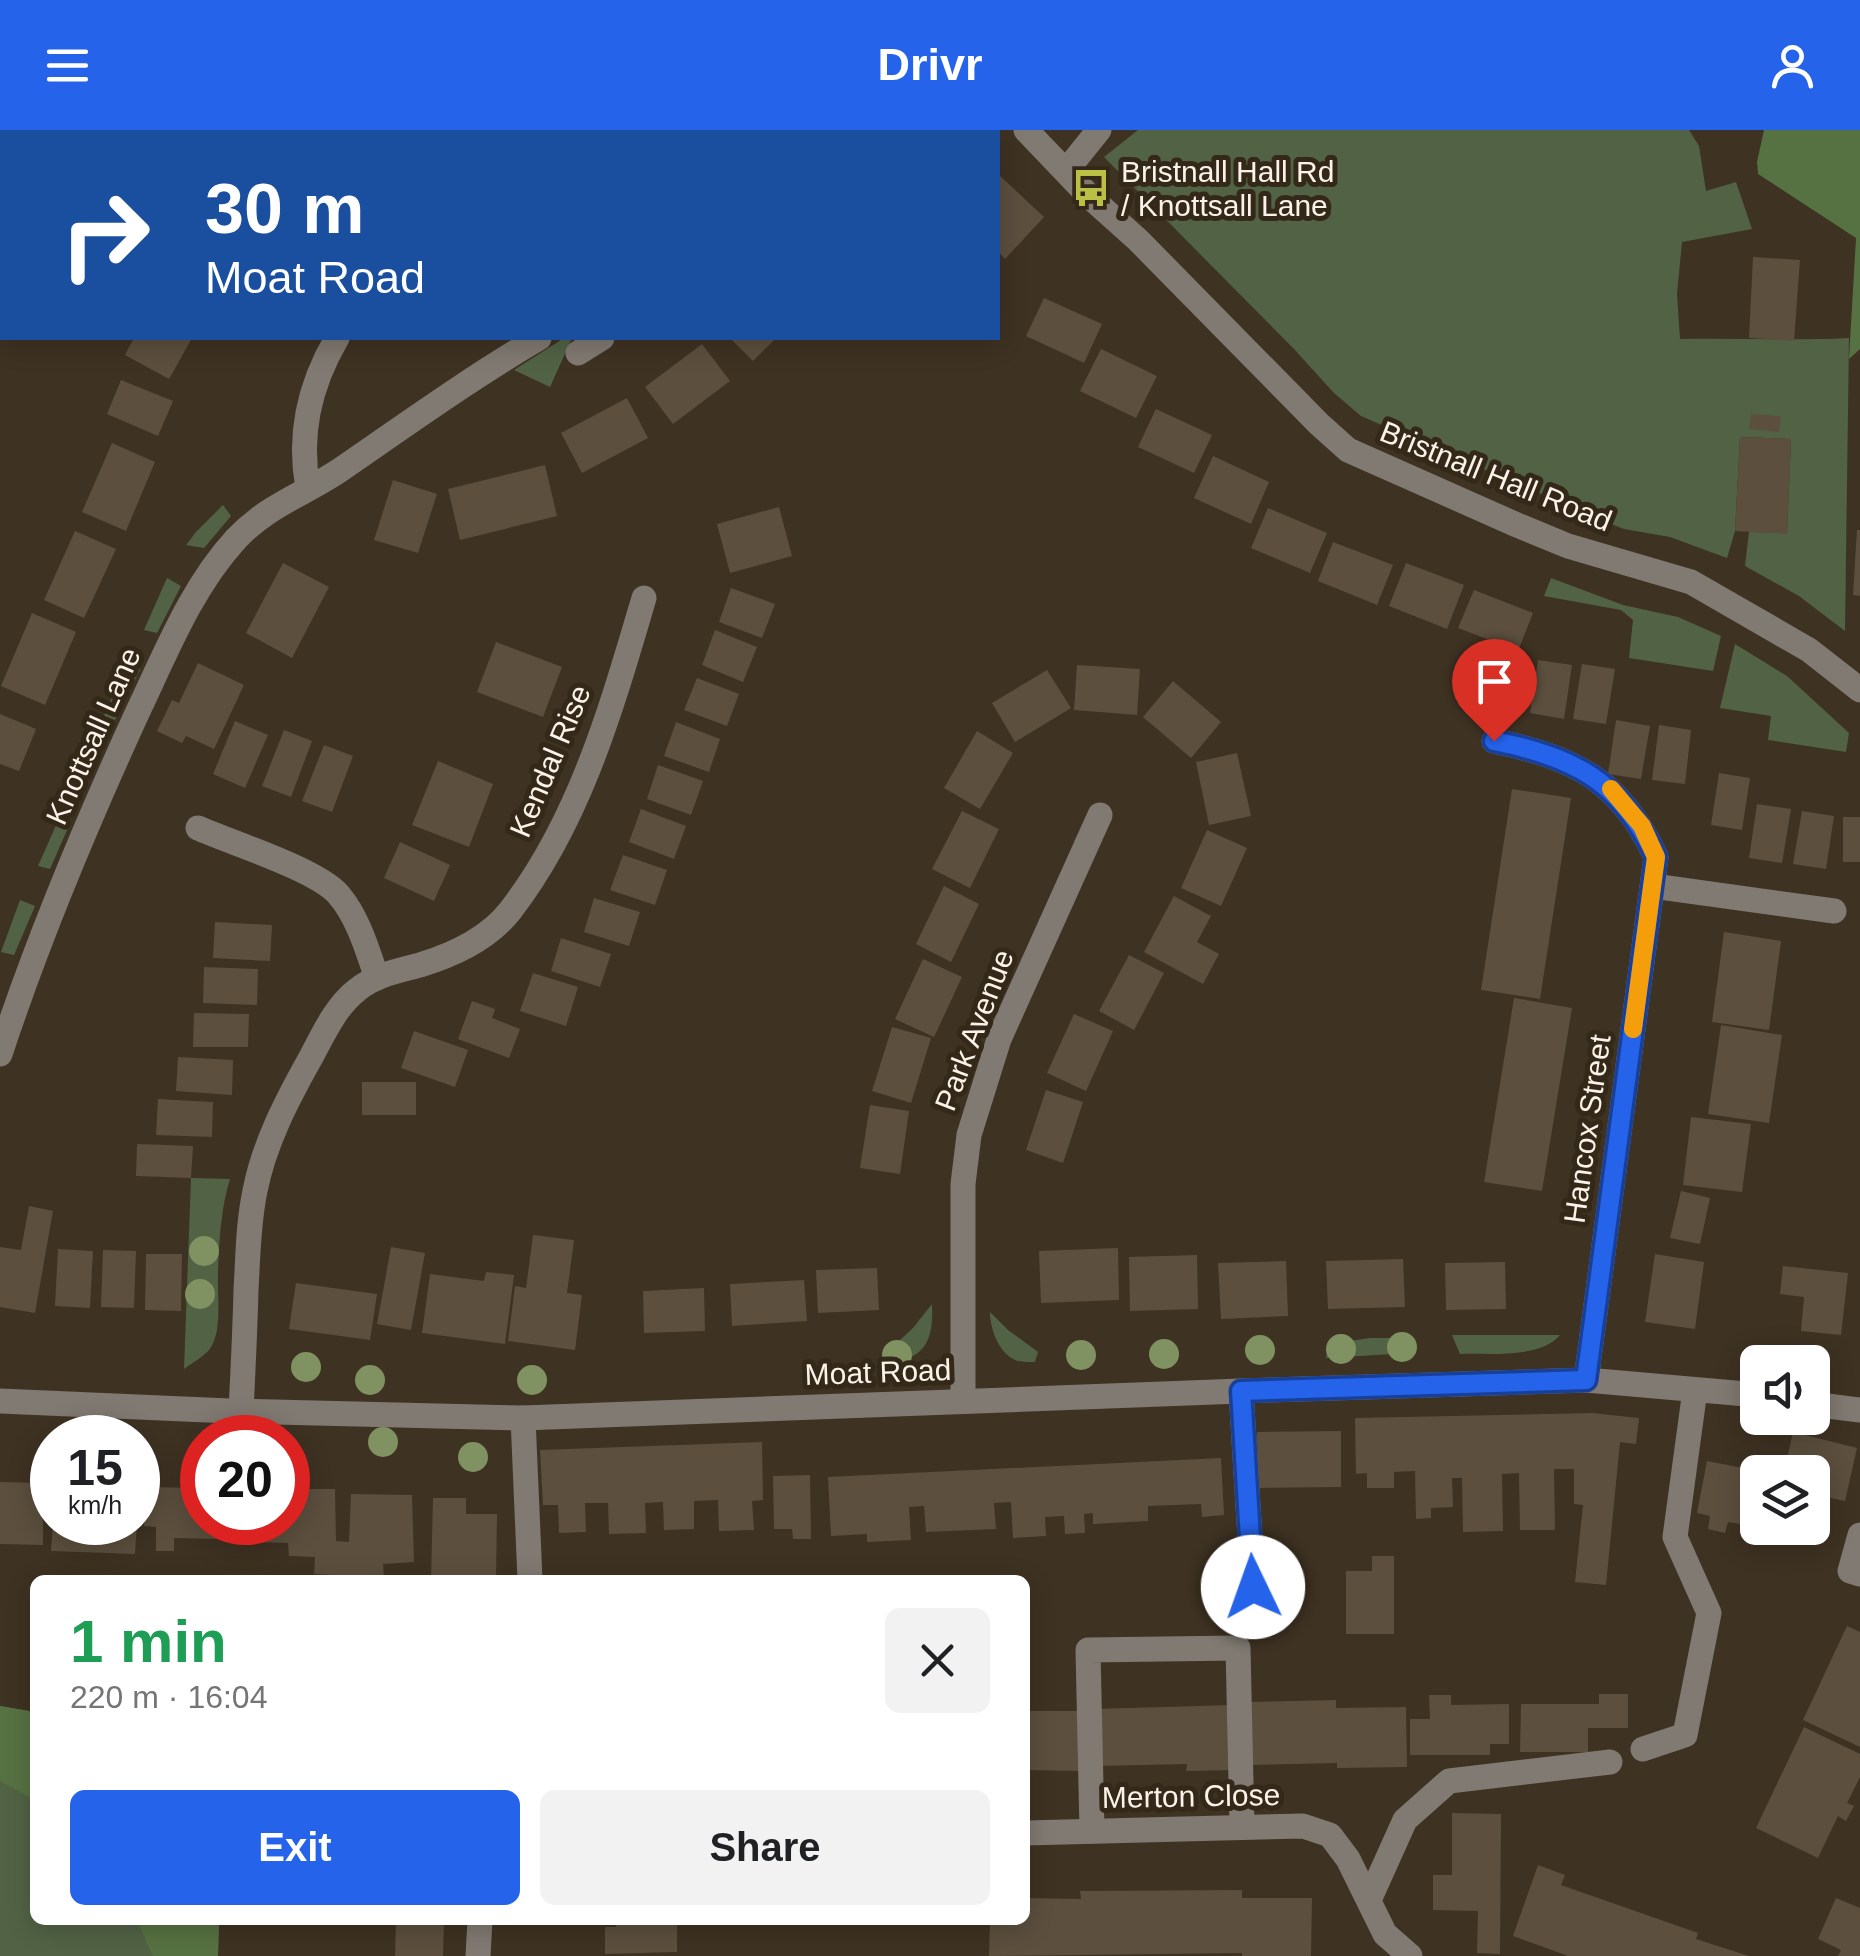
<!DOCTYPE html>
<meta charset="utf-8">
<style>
:root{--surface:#fff;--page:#f2f2f2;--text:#202124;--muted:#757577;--accent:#2563eb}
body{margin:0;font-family:Arial,sans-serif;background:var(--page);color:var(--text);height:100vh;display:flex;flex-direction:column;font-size:38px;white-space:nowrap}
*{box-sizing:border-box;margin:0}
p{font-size:32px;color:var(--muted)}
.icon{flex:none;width:55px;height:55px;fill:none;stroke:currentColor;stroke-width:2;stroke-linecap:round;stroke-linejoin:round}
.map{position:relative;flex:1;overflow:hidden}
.sheet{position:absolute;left:30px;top:1445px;width:1000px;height:350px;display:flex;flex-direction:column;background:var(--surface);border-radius:15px;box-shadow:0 5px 25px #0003}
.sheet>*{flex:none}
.guide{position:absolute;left:0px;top:0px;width:1000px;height:210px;box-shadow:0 5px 25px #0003;background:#1a4fa0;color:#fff;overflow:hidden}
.buttons{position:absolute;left:1740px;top:1215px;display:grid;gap:20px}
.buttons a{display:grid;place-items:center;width:90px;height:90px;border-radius:15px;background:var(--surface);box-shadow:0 5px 25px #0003;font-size:50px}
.speed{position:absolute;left:30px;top:1285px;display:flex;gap:20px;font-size:50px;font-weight:700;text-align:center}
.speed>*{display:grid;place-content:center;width:130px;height:130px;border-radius:50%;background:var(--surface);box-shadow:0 5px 25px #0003;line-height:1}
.speed small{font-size:25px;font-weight:400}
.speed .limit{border:15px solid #d22;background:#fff;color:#111}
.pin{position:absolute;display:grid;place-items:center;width:85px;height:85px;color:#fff;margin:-102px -42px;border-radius:50% 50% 50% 0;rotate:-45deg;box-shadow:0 0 10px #0007}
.pin .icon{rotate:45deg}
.me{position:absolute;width:110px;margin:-55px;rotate:357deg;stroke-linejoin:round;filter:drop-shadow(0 0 8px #0008)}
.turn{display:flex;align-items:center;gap:35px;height:210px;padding:0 40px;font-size:45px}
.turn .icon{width:130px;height:130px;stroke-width:2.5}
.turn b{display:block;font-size:70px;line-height:85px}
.round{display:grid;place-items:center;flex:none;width:105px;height:105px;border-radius:15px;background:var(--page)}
.head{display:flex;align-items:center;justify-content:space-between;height:170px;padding:0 40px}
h1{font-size:60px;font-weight:700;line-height:75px;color:#1e9e55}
.primary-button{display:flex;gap:20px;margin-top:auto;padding:20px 40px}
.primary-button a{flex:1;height:115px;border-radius:15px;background:var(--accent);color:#fff;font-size:40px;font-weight:700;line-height:115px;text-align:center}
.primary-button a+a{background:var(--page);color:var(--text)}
header{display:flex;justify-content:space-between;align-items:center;height:130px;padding:0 40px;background:var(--accent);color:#fff;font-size:45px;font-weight:700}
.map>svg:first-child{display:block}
.green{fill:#526345}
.forest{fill:#577242}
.building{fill:#5c4f3e}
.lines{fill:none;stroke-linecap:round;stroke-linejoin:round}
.minor{stroke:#807a72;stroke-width:25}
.tree{fill:#809261}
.route-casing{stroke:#184099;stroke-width:25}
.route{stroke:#2563eb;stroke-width:18}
.slow{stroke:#f59e0b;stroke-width:18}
.labels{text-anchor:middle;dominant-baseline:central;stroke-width:10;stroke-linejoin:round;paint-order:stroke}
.poi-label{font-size:30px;fill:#fbf3e9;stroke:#342818;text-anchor:start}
.street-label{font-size:30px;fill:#fbf3e9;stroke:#342818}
</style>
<header><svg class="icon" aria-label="menu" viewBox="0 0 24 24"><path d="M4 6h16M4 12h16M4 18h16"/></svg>Drivr<svg class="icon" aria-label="person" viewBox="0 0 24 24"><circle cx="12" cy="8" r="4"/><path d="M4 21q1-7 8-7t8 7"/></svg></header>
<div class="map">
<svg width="1860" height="1826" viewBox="0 0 1860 1826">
<rect width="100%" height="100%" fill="#3e3222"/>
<g class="green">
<path d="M0 0H110L108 2H2V153L0 157Z"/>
<path d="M1138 0H1689L1699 16 1706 61 1736 52 1752 99 1682 112 1677 164 1680 209C1736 208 1793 211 1849 208L1845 501 1799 466 1745 436 1749 402 1787 403 1791 309 1740 307 1735 401 1727 428 1670 407 1624 399 1606 392 1361 286 1334 263 1294 219 1104 27Z"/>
<path d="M564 208H572L550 257 514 240Z"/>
<path d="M223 375 231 386 204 418 186 415 196 402Z"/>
<path d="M167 448 181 456 157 503 144 500Z"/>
<path d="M1551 448 1623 475 1678 487 1721 506 1713 541 1629 528 1633 490 1621 480 1544 466Z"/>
<path d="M1735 514 1787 546 1849 603 1846 622 1768 610 1771 586 1720 578Z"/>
<path d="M127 532 140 540 115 590 104 586Z"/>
<path d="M61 684 71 691 50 739 38 736Z"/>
<path d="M20 770 35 776 14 825 1 822Z"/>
<path d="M191 1048 230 1049C221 1077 219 1112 218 1142 217 1164 223 1203 209 1220 203 1227 192 1233 184 1239Z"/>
<path d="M932 1174C934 1214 923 1230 883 1234V1226L913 1198Z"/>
<path d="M990 1182 1008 1200 1038 1222 1035 1232C1030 1232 1024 1232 1018 1231 999 1225 990 1199 990 1182Z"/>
<path d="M1452 1205H1560C1540 1229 1489 1223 1460 1224Z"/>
<path d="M1370 1208H1411L1410 1223 1326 1228 1328 1214Z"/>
<path d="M0 1576 35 1582V1790H219L218 1826H0Z"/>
</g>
<g class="forest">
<path d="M1764 0H1860V219L1849 229 1856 108 1758 44 1757 32Z"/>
<path d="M0 1576 35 1582V1670L0 1651Z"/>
<path d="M137 1790H219L218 1826H153Z"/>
</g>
<g class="building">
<path d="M998 44 1044 87 1005 129 998 121Z"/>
<path d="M1753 127 1800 130 1794 211 1749 208Z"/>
<path d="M1044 168 1102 194 1084 233 1026 206Z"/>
<path d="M134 208H192L169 249 125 225Z"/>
<path d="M730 208H776L753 231Z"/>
<path d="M702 214 730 251 673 294 645 257Z"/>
<path d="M1101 219 1157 246 1136 288 1080 261Z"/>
<path d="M121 250 173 271 158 306 107 284Z"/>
<path d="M627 268 648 308 582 343 561 303Z"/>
<path d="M1156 279 1212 305 1194 343 1138 317Z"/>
<path d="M1751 284 1781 286 1779 302 1749 299Z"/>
<path d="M1740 307 1791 309 1787 404 1735 401Z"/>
<path d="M112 313 155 332 126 401 82 382Z"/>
<path d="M1213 326 1269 352 1251 394 1194 368Z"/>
<path d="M545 335 557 386 460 410 448 359Z"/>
<path d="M393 350 437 364 418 423 374 410Z"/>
<path d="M779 377 792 426 730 443 717 394Z"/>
<path d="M1268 378 1327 403 1310 443 1251 418Z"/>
<path d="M1857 400H1860V466L1853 465Z"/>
<path d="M75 401 116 419 84 488 44 470Z"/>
<path d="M1333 412 1393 435 1377 475 1318 451Z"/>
<path d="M283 433 329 457 292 528 246 503Z"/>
<path d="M1406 433 1464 455 1447 499 1389 476Z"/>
<path d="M731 458 775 474 762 508 719 492Z"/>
<path d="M1474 460 1533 483 1518 521 1458 498Z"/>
<path d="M32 483 76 502 45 575 1 556Z"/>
<path d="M715 500 757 517 743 552 702 535Z"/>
<path d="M496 512 562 537 543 587 477 562Z"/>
<path d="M1538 530 1572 535 1564 589 1530 583Z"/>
<path d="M198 533 244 555 214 619 186 606 182 613 157 601 172 570 179 573Z"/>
<path d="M1582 534 1615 539 1606 594 1573 589Z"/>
<path d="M1077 535 1140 539 1137 585 1074 580Z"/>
<path d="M1047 540 1071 578 1015 612 992 573Z"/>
<path d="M697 548 739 564 727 596 684 580Z"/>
<path d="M1173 551 1221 592 1191 628 1143 587Z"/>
<path d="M0 584 36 599 19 641 0 634Z"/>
<path d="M1616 590 1650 596 1641 649 1608 644Z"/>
<path d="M235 591 268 605 245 658 213 644Z"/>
<path d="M676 592 720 609 709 642 664 626Z"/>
<path d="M1659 595 1691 600 1685 654 1652 650Z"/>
<path d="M284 600 312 611 291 667 262 656Z"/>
<path d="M977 601 1013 623 980 679 944 658Z"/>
<path d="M324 615 353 626 332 682 302 671Z"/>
<path d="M1237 623 1251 686 1209 695 1196 632Z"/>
<path d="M438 631 493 654 469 717 412 695Z"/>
<path d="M658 635 703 651 691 685 647 669Z"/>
<path d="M1719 643 1750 648 1742 700 1711 695Z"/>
<path d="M1512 659 1571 668 1540 869 1481 860Z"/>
<path d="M1757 674 1791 679 1782 733 1749 728Z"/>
<path d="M641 679 686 696 674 729 629 712Z"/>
<path d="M962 681 999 699 970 758 932 739Z"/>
<path d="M1802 681 1834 686 1826 739 1793 734Z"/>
<rect x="1843" y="687" width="17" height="45"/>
<path d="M1207 700 1247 718 1221 776 1181 758Z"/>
<path d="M400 712 450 735 434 771 384 748Z"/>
<path d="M623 725 667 740 655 775 610 760Z"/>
<path d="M944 756 979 774 951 832 916 814Z"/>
<path d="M1174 766 1211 786 1197 812 1219 824 1203 854 1144 822Z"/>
<path d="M594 768 640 782 629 816 584 802Z"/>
<path d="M215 792 272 795 270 831 213 828Z"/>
<path d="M1724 802 1781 811 1769 900 1712 892Z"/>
<path d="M561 808 611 824 600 857 551 841Z"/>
<path d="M1129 825 1164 843 1134 900 1099 881Z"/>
<path d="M923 829 962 847 934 907 895 889Z"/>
<path d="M204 837 258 839 257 875 203 873Z"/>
<path d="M533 843 578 857 566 896 520 881Z"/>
<path d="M1514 868 1572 878 1542 1061 1484 1052Z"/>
<path d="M472 871 495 879 492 888 520 899 509 928 458 909Z"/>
<path d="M194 883 249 884 248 917H193Z"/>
<path d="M1074 884 1113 901 1086 961 1047 943Z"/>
<path d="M1721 895 1782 905 1769 993 1708 984Z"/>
<path d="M892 897 931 908 911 973 872 961Z"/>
<path d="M414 901 468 920 455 957 401 938Z"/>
<path d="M178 927 233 930 232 965 176 961Z"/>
<rect x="362" y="952" width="54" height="33"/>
<path d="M1046 960 1083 972 1063 1033 1026 1020Z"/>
<path d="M158 969 213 972 212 1007 156 1005Z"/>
<path d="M870 975 909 981 900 1044 860 1038Z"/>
<path d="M1691 987 1751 994 1742 1062 1683 1055Z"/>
<path d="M137 1014 193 1016 191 1048 136 1046Z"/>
<path d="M1681 1061 1710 1068 1700 1114 1670 1108Z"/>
<path d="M29 1076 53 1081 35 1183 0 1177V1117L21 1120Z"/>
<path d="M533 1105 574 1110 567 1163 582 1165 575 1220 508 1211 515 1156 526 1158Z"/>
<path d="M391 1117 425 1123 411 1200 377 1194Z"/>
<path d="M1118 1118 1119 1170 1041 1173 1039 1121Z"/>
<path d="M58 1119 93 1121 90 1178 55 1176Z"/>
<path d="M103 1120 136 1121 134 1178 101 1177Z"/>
<path d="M146 1124H182L181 1181 145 1180Z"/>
<path d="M1655 1124 1704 1132 1695 1199 1645 1192Z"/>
<path d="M1197 1125 1198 1179 1130 1181 1129 1127Z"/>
<path d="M1403 1129 1405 1177 1328 1179 1326 1131Z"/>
<path d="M1286 1131 1288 1186 1221 1189 1218 1133Z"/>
<path d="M1505 1132 1506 1179 1446 1180 1445 1133Z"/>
<path d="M1783 1136 1848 1143 1841 1205 1801 1201 1804 1167 1780 1164Z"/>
<path d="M877 1138 879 1180 818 1183 816 1140Z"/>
<path d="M486 1142 514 1145 505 1214 422 1203 430 1144 484 1151Z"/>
<path d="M804 1150 807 1191 732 1196 730 1154Z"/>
<path d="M296 1153 377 1164 370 1210 289 1199Z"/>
<path d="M704 1158 705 1201 644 1203 643 1161Z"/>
<path d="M1592 1283 1639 1288 1636 1314 1620 1312 1606 1455 1575 1452 1583 1375 1574 1374V1339H1554L1555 1400H1520L1519 1343 1502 1344 1503 1401 1463 1402 1462 1348H1452L1453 1377 1431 1378V1388L1416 1389 1415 1341 1394 1342V1358H1367V1343L1356 1344 1355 1288Z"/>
<path d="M1341 1301V1357L1258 1358 1257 1302Z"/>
<path d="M1793 1302 1857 1318 1845 1371 1812 1364V1342H1784Z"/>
<path d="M762 1312 763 1370 752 1371 754 1400 719 1401 718 1370 694 1371V1399L664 1400 663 1372 645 1373 646 1403 609 1404 608 1373H585L586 1402 559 1403 558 1375H543L540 1320Z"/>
<path d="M1221 1328 1224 1385 1202 1387 1201 1374 1148 1376V1391L1093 1394V1383L1084 1384 1085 1403 1065 1404 1064 1386 1045 1387 1046 1406 1013 1408 1011 1372 994 1373 996 1399 926 1402 924 1376 909 1377 911 1410 867 1412V1404L831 1406 828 1347Z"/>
<path d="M1707 1331 1758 1341V1397L1728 1392 1725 1403 1708 1399 1710 1386 1697 1383Z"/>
<path d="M810 1345 811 1409H793L792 1399H774L773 1346Z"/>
<path d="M0 1352 43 1353V1415L0 1414Z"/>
<path d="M145 1357 202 1358V1392H225V1409L174 1408V1421H156V1397L144 1396Z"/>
<path d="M288 1359H335L336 1411 349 1412 351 1364 412 1365 414 1432 383 1434 384 1448 314 1444 315 1427 289 1426 288 1413 254 1412V1392H288Z"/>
<path d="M433 1368H466V1384H497L496 1450H431Z"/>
<path d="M53 1392H137L135 1424 51 1421Z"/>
<path d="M1372 1426H1394V1504H1346V1441H1372Z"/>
<path d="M1847 1496 1860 1502V1617L1803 1590Z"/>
<path d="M1599 1564H1628V1598H1588V1622H1520L1521 1574H1599Z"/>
<path d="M1429 1565H1451V1575L1509 1574V1614H1490V1625H1410V1589H1430Z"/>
<path d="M1336 1570V1578L1406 1577 1407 1637 1337 1638V1633L1248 1635 1246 1572Z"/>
<path d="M1231 1575 1232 1640 1186 1641 1187 1634 1097 1636 1096 1579Z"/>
<path d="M1025 1581H1083L1082 1641 1025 1640Z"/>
<path d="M1804 1597 1860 1624V1647L1847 1673 1854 1676 1846 1691 1838 1686 1818 1728 1756 1698Z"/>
<path d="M1452 1683 1501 1684 1500 1824 1477 1823 1478 1781 1433 1780V1745H1452Z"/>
<path d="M1538 1735 1565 1745 1561 1755 1698 1803 1696 1809 1749 1826H1568L1513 1806Z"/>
<path d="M1242 1760V1768H1312L1311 1826H1242V1823L989 1826 990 1790H1025V1768L1081 1769 1080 1761Z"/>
<path d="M1836 1768 1860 1778V1826H1838L1841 1820 1818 1809Z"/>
<path d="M396 1790H444L443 1826H395Z"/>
<path d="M616 1790H677V1822L605 1824V1797H616Z"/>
</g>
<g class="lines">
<g class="minor">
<path d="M1026 0 1090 67 1138 110 1319 294 1348 320 1517 395 1568 416 1691 452 1809 520 1860 560"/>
<path d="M763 2 764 0"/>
<path d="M1066 41 1099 0"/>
<path d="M578 223 602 208"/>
<path d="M308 358C298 305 310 254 337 208"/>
<path d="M1494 611C1574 627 1621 651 1656 727L1586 1250"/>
<path d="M198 698C232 713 315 739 338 764 358 787 367 819 377 848"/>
<path d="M1653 756 1834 781"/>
<path d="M0 924C39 806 87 692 139 579 167 520 192 457 236 409 267 376 302 365 337 342 404 296 469 249 539 208"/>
<path d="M1241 1261 1253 1457 1292 1455"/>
<path d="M0 1271 230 1281 523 1288 1241 1261 1586 1250 1758 1265"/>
<path d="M963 1271V1054L969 1005 999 909 1100 685"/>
<path d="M1812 1274 1860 1280"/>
<path d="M241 1281C243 1241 245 1200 246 1160 248 1127 248 1094 255 1061 264 1014 287 970 310 929 323 905 335 877 357 860 375 845 398 841 420 835 453 825 488 809 510 781 580 691 612 576 644 468"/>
<path d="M523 1288 530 1450"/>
<path d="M1860 1405 1850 1441 1860 1444"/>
<path d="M1643 1619 1685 1605 1709 1483 1675 1407 1695 1260"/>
<path d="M1092 1701 1088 1520 1238 1518 1242 1697"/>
<path d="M1025 1703 1303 1696 1330 1705 1348 1729 1385 1804 1410 1826"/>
<path d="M1369 1770 1405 1690 1449 1651 1610 1632"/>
<path d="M478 1826 480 1790"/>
</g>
</g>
<g class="tree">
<circle cx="204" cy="1121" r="15"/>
<circle cx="200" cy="1164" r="15"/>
<circle cx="1402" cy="1217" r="15"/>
<circle cx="1341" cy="1219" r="15"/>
<circle cx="1260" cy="1220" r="15"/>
<circle cx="1164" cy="1224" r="15"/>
<circle cx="897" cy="1225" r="15"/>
<circle cx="1081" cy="1225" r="15"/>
<circle cx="306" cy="1237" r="15"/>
<circle cx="370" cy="1250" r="15"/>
<circle cx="532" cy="1250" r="15"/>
<circle cx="383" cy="1312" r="15"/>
<circle cx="473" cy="1327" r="15"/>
</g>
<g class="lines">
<g class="route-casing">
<path id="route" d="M1253 1457 1241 1261 1586 1250 1656 727C1621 651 1574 627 1494 611"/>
</g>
<use href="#route" class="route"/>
<path class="slow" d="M1611 659 1642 696 1656 727 1633 899"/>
</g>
<defs>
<g id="bus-bare" transform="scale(3)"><path d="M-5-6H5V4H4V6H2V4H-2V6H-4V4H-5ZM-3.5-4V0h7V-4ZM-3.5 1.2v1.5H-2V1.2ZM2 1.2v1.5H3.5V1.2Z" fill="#bac045" stroke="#342818" stroke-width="2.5" paint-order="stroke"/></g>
</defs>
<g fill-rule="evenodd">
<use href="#bus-bare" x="1091" y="58"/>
</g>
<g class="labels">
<g class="poi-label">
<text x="1121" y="41">Bristnall Hall Rd<tspan x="1121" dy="34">/ Knottsall Lane</tspan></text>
</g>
<g class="street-label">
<text transform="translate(1496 346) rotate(22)">Bristnall Hall Road</text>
<text transform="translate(93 606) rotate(-66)">Knottsall Lane</text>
<text transform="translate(550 631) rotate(-67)">Kendal Rise</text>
<text transform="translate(974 900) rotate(-69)">Park Avenue</text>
<text transform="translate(1587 999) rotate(-82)">Hancox Street</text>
<text transform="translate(878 1242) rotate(-2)">Moat Road</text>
<text transform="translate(1191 1666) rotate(-1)">Merton Close</text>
</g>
</g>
</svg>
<div class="buttons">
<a><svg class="icon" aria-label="sound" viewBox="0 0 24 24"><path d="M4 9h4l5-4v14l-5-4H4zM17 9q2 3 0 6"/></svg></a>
<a><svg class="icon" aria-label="layers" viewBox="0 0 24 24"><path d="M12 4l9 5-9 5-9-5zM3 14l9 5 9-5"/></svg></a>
</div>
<div class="speed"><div>15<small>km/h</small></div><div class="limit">20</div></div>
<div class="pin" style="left:1494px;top:611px;background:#d93025"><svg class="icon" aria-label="arrive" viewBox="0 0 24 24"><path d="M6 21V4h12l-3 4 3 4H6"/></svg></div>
<svg class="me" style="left:1253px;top:1457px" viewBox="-20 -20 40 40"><circle r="19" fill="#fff"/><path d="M0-13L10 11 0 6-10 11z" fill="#2563eb"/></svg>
<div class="guide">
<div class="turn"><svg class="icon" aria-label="right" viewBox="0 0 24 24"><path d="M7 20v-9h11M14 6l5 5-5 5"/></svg><div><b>30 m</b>Moat Road</div></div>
</div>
<section class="sheet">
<div class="head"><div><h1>1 min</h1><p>220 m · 16:04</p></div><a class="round"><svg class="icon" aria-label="close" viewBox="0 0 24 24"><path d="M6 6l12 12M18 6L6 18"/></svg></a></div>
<div class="primary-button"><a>Exit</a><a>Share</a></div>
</section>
</div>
